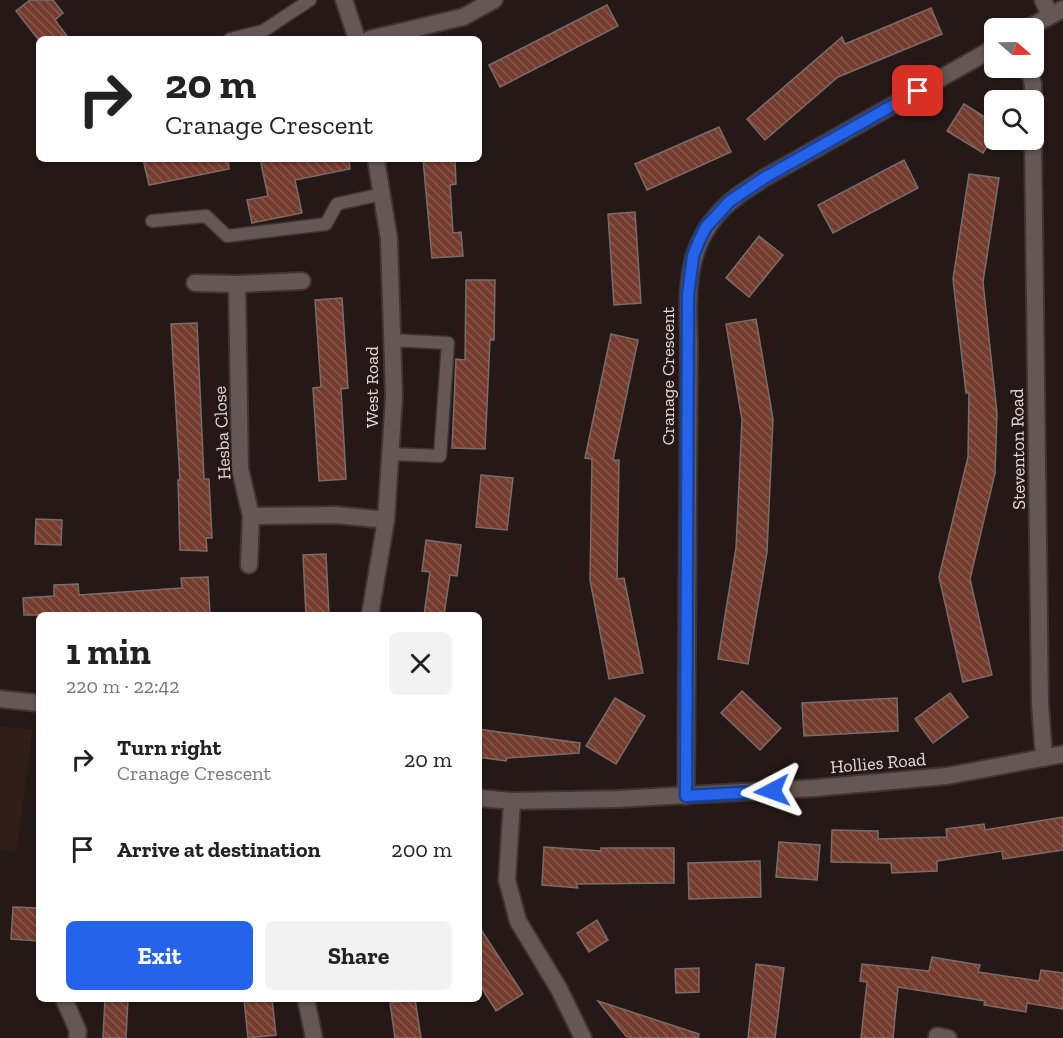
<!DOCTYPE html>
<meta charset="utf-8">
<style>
:root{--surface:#fff;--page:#f2f2f2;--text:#222;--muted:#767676;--accent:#2563eb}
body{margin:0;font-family:"Zilla Slab",serif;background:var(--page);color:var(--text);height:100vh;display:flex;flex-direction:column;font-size:22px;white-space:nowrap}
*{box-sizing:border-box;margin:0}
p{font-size:20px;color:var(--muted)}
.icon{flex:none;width:33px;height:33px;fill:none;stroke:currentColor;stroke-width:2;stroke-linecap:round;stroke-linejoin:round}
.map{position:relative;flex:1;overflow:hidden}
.side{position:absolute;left:36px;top:612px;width:446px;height:390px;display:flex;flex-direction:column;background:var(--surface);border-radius:9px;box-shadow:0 2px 4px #0004}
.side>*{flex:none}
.top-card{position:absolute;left:36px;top:36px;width:446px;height:126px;border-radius:9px;box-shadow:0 2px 4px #0004;background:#fff;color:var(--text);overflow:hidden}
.needle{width:39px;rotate:110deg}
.fabs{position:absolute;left:984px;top:18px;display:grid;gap:12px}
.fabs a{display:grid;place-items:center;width:60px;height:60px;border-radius:9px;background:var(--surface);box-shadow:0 2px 4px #0004;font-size:30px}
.pin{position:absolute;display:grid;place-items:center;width:51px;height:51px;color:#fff;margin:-26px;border-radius:12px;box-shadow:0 3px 9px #0006}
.me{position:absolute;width:66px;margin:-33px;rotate:266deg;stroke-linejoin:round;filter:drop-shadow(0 0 4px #0008)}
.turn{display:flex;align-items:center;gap:21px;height:126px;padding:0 30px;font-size:27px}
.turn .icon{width:78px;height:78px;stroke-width:2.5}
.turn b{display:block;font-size:42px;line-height:51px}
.round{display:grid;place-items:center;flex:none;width:63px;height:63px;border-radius:9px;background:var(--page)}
.headline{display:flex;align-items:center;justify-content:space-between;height:102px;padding:0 30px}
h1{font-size:36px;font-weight:700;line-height:45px}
.action{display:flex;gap:12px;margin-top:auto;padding:12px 30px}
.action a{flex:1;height:69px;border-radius:9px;background:var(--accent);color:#fff;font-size:24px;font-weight:700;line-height:69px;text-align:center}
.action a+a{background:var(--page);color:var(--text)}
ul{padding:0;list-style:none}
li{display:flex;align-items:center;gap:18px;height:90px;padding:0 30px}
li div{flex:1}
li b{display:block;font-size:22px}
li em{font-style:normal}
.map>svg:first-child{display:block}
.built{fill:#301e19}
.building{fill:url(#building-back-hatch);stroke:#7b6c68;stroke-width:1.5}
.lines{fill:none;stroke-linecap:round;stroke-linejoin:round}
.service-casing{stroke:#3d3433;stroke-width:15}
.minor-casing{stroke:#3d3433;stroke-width:20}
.service{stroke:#655753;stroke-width:12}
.minor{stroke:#655753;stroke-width:16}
.route-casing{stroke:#184099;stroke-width:15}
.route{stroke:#2563eb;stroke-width:10}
.labels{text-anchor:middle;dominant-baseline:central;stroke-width:4.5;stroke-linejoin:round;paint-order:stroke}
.street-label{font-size:18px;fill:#e6dddb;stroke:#241916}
</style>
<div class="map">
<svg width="1063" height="1038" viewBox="0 0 1063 1038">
<defs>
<pattern id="building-back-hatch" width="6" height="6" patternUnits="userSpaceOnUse" patternTransform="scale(1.5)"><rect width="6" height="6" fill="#743c2e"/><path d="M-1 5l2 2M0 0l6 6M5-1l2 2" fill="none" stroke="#88584c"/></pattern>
</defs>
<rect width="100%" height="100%" fill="#241916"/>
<path class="built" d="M0 726 33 730 16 852 0 850Z"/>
<g class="building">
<path d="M30 0H53L63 13 55 20 69 39H38L16 11Z"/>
<path d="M607 5 618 26 500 87 489 65Z"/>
<path d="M931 8 942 34 838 77 765 140 747 119 842 37 845 44Z"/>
<path d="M964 104 994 123V135L983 153 947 131Z"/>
<path d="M719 127 731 152 647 190 635 164Z"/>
<path d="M143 159H228L229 169 149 185Z"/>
<path d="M260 159H349L350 169 295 180 302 213 252 223 247 200 268 196Z"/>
<path d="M423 159H455L456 184 450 185 453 233 461 232 463 256 432 258Z"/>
<path d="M904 160 918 188 833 233 818 205Z"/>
<path d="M969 174 999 178 983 282 997 413 995 473 970 579 992 675 963 682 939 577 968 457 969 393H966L953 279Z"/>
<path d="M635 212 641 303 614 305 608 214Z"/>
<path d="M759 236 783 255 749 297 726 278Z"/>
<path d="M466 280H495L494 340H490L485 449 452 448 456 359 465 360Z"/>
<path d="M342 298 348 388 341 389 346 479 319 481 313 388 321 387 315 300Z"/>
<path d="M756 319 773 419 767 552 748 664 718 659 736 548 742 420 726 324Z"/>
<path d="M197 323 204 479H209L212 538H206L207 551 180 550 178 480H180L171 324Z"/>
<path d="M611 334 638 340 613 460H619L617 579 624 578 643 673 609 679 590 580 592 459 585 458Z"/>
<path d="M481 475 513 478 507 530 476 527Z"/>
<path d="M36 519 62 520 61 545 35 544Z"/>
<path d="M426 540 461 545 457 576 450 575 444 615H424L430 572 422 571Z"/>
<path d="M326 554 329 615H306L303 555Z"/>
<path d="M208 577 210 615H24L23 598 54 596V585L78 584 79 595 182 588 181 578Z"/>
<path d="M742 691 781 728 760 750 721 713Z"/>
<path d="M950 693 968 717 933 743 915 719Z"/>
<path d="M615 698 645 716 616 764 586 746Z"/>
<path d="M897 698 898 731 804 736 802 703Z"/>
<path d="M478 729 580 743 579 753 507 758 506 761 478 757Z"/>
<path d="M1063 817V850L1003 859 1002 851 937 861V871L892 873 891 863 831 862 832 830 878 831V839L947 837 946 829 984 824 985 830Z"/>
<path d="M779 842 820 845 817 880 776 877Z"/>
<path d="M544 847 601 851V848H674V883L576 884 578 888 542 885Z"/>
<path d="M760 861 761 897 689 899 688 863Z"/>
<path d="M13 907 39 908V941L11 939Z"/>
<path d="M597 920 608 940 589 952 577 933Z"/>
<path d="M478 925 523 994 496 1011 478 982Z"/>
<path d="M932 957 980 965 978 972 1039 981 1041 970 1063 973V1009L1027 1003 1026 1012 984 1005 985 1001 898 987 893 1038H861L867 982 860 981 862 964 929 971Z"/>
<path d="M756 964 784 968 775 1038H748Z"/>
<path d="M699 968V992L676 993 675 969Z"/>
<path d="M105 999H128L126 1038H103Z"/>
<path d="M244 999H272L276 1035 248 1038Z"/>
<path d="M415 999 421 1038H395L390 1003Z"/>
<path d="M598 1001 699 1034 698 1038H632L626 1036Z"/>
</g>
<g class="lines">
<g class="service-casing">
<g id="service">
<path d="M230 39 263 31 310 0"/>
<path d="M152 221 206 216 227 236 326 224 337 204 382 194"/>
<path d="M390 454 440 456 448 343 391 340"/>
</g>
</g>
<g class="minor-casing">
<g id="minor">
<path d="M344 0 357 39"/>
<path d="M1043 0 1050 15"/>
<path d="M1028 28 1063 9"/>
<path d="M370 39 463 17 494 0"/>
<path d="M1029 68 1033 84V100"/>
<path d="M1033 140 1040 704 1044 758"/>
<path d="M195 283 237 284 302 281"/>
<path d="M237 284 240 469 251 516 337 515 386 520"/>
<path d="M249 565 251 516"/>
<path d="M370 615 386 520 394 397 389 239 376 159"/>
<path d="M0 699 39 703"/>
<path d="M686 796 689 343C687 288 685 241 730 202 740 193 753 186 764 178L994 48"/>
<path d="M478 798 512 801 617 799 815 788 947 776 1063 754"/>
<path d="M512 801 507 880 518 921 559 989 583 1038"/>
<path d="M64 999 78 1031 77 1038"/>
<path d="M306 999 314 1038"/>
<path d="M937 1036 948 1038"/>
</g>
</g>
<use href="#service" class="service"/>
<use href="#minor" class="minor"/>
</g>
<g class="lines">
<g class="route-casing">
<path id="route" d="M772 791 686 796 688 295 693 256 699 241 706 227 730 201 764 178 918 91"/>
</g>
<use href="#route" class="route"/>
</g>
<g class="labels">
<g class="street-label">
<text transform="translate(668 376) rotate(-90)">Cranage Crescent</text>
<text transform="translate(372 387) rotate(-90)">West Road</text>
<text transform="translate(222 433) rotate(-93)">Hesba Close</text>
<text transform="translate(1018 449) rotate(-91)">Steventon Road</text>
<text transform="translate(878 763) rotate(-5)">Hollies Road</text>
</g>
</g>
</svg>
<div class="fabs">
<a><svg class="needle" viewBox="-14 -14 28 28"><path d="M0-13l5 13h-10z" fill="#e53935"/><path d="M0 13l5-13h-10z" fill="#767676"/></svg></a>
<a><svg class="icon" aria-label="search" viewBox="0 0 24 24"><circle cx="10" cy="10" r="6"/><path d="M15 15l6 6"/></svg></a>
</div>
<div class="pin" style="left:918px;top:91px;background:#d93025"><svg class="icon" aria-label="arrive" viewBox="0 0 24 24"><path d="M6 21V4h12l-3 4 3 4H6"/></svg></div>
<svg class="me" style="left:772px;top:791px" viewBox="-20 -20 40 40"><path d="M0-17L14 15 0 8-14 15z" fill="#2563eb" stroke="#fff" stroke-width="4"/></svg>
<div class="top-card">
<div class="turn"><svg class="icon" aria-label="right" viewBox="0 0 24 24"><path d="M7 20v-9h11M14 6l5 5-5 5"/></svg><div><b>20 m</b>Cranage Crescent</div></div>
</div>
<section class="side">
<div class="headline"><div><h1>1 min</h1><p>220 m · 22:42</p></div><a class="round"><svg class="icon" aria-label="close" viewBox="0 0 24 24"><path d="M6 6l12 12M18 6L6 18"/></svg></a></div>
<ul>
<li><svg class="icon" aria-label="right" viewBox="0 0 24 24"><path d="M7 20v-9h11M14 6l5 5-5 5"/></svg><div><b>Turn right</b><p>Cranage Crescent</p></div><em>20 m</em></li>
<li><svg class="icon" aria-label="arrive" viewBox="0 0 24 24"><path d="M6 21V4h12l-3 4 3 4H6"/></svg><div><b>Arrive at destination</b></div><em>200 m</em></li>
</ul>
<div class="action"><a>Exit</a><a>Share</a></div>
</section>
</div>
